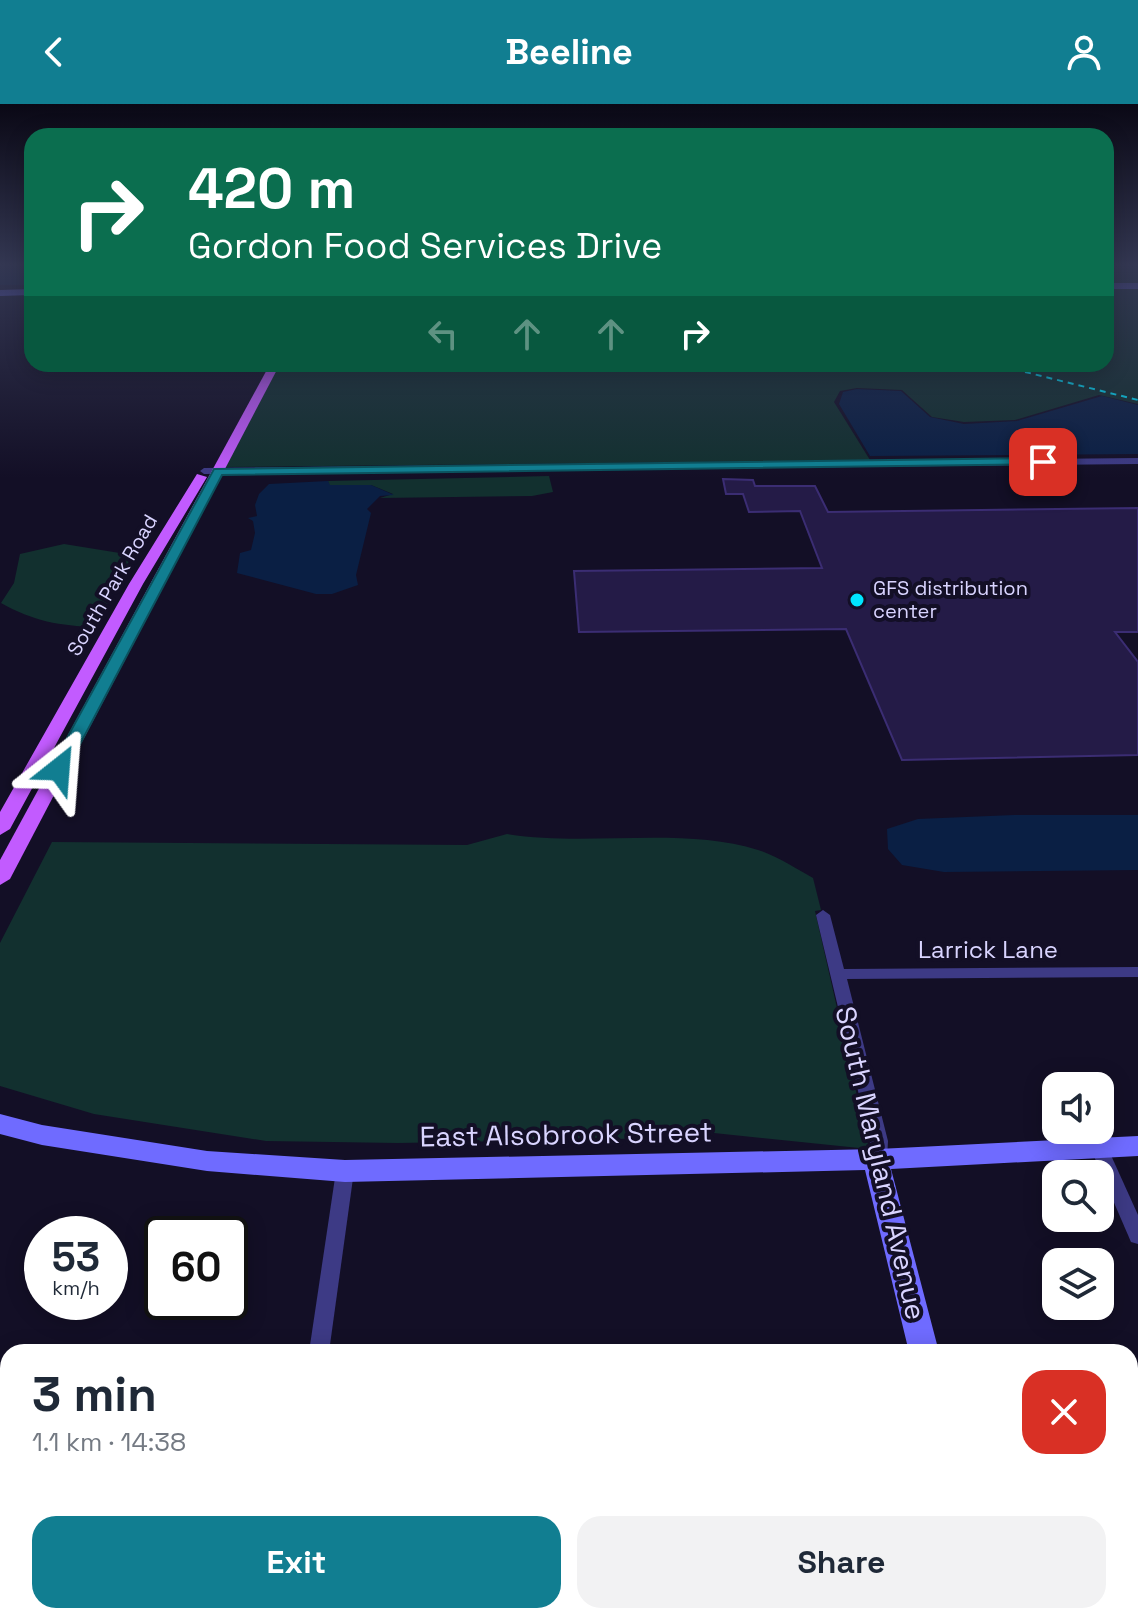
<!DOCTYPE html>
<meta charset="utf-8">
<style>
:root{--surface:#fff;--page:#f2f2f3;--text:#1f2937;--muted:#747a83;--accent:#117e91}
body{margin:0;font-family:"Space Grotesk",sans-serif;background:var(--page);color:var(--text);height:100vh;display:flex;flex-direction:column;font-size:30px;white-space:nowrap}
*{box-sizing:border-box;margin:0}
p{font-size:26px;color:var(--muted)}
.icon{flex:none;width:44px;height:44px;fill:none;stroke:currentColor;stroke-width:2;stroke-linecap:round;stroke-linejoin:round}
.map{position:relative;flex:1;overflow:hidden}
.sheet{position:absolute;left:0px;top:1240px;width:1138px;height:280px;display:flex;flex-direction:column;background:var(--surface);border-radius:24px 24px 0 0;box-shadow:0 4px 20px #0003}
.sheet>*{flex:none}
.top-card{position:absolute;left:24px;top:24px;width:1090px;height:244px;border-radius:24px;box-shadow:0 4px 20px #0003;background:#0b6e4f;color:#fff;overflow:hidden}
.buttons{position:absolute;left:1042px;top:968px;display:grid;gap:16px}
.buttons a{display:grid;place-items:center;width:72px;height:72px;border-radius:16px;background:var(--surface);box-shadow:0 4px 20px #0003;font-size:40px}
.speed{position:absolute;left:24px;top:1112px;display:flex;gap:16px;font-size:40px;font-weight:700;text-align:center}
.speed>*{display:grid;place-content:center;width:104px;height:104px;border-radius:50%;background:var(--surface);box-shadow:0 4px 20px #0003;line-height:1}
.speed small{font-size:20px;font-weight:400}
.speed .limit{border:4px solid #111;border-radius:12px;background:#fff;color:#111}
.pin{position:absolute;display:grid;place-items:center;width:68px;height:68px;color:#fff;margin:-34px;border-radius:16px;box-shadow:0 4px 12px #0006}
.me{position:absolute;width:88px;margin:-44px;rotate:28deg;stroke-linejoin:round;filter:drop-shadow(0 0 6px #0008)}
.turn{display:flex;align-items:center;gap:28px;height:168px;padding:0 32px;font-size:36px}
.turn .icon{width:104px;height:104px;stroke-width:2.5}
.turn b{display:block;font-size:56px;line-height:68px}
.lanes{display:flex;align-items:center;height:76px;padding:0 32px;background:#0003;justify-content:center;gap:40px;direction:ltr}
.lanes .off{opacity:.35}
.round{display:grid;place-items:center;flex:none;width:84px;height:84px;border-radius:24px;background:var(--page)}
.head{display:flex;align-items:center;justify-content:space-between;height:136px;padding:0 32px}
h1{font-size:48px;font-weight:600;line-height:60px}
.primary-button{display:flex;gap:16px;margin-top:auto;padding:16px 32px}
.primary-button a{flex:1;height:92px;border-radius:24px;background:var(--accent);color:#fff;font-size:32px;font-weight:600;line-height:92px;text-align:center}
.primary-button a+a{background:var(--page);color:var(--text)}
header{display:flex;justify-content:space-between;align-items:center;height:104px;padding:0 32px;background:var(--accent);color:#fff;font-size:36px;font-weight:600}
.map>svg:first-child{display:block}
.green{fill:#12302f}
.water{fill:#0a1f44}
.building{fill:#241b47;stroke:#3b2d73;stroke-width:2}
.lines{fill:none;stroke-linecap:round;stroke-linejoin:round}
.street{fill:#3d3a85;fill-rule:evenodd}
.secondary{fill:#6f6bff;fill-rule:evenodd}
.primary{fill:#c25bff;fill-rule:evenodd}
.rail{stroke:#00e5ff;stroke-width:2;stroke-dasharray:6 5;stroke-linecap:butt}
.route{fill:#117e91;stroke:#0b525e;stroke-width:2}
.poi-dot{fill:#00e5ff;stroke:#130f26;stroke-width:3}
.labels{text-anchor:middle;dominant-baseline:central;stroke-width:8;stroke-linejoin:round;paint-order:stroke}
.far-street-label{font-size:20px;fill:#d9d4ff;stroke:#130f26}
.far-poi-label{font-size:20px;fill:#d9d4ff;stroke:#130f26;text-anchor:start}
.street-label{font-size:24px;fill:#d9d4ff;stroke:#130f26}
.near-street-label{font-size:28px;fill:#d9d4ff;stroke:#130f26}
</style>
<header><svg class="icon" aria-label="back" viewBox="0 0 24 24"><path d="M15 5l-7 7 7 7"/></svg>Beeline<svg class="icon" aria-label="person" viewBox="0 0 24 24"><circle cx="12" cy="8" r="4"/><path d="M4 21q1-7 8-7t8 7"/></svg></header>
<div class="map">
<svg width="1138" height="1520" viewBox="0 0 1138 1520">
<rect width="100%" height="100%" fill="#130f26"/>
<g class="green">
<rect x="1106" y="161" width="32" height="20"/>
<path d="M1106 183H1138V300L1099 291 1015 316 964 318 932 313 902 286 857 284 840 287 834 298 870 356 224 363 277 264 282 260H1106Z"/>
<path d="M549 372 553 388 532 392 380 394 393 390 371 381H329L328 377Z"/>
<path d="M64 440 132 451 96 523C60 522 33 517 1 499L14 479 20 450Z"/>
<path d="M507 730C587 743 683 722 758 746 777 752 796 765 813 774L821 806 815 807 869 1045 714 1029 665 1034 398 1039 266 1037 94 1010 0 982V839L52 738 467 741Z"/>
</g>
<g class="water">
<rect x="0" y="161" width="32" height="20"/>
<path d="M857 285 901 287 930 313 964 320 1017 317 1102 292 1138 301V350L870 352 839 300 843 288Z"/>
<path d="M328 377 330 381H371L394 391 380 392 367 405 371 409 356 471 358 481 332 490H316L237 469 240 449 251 446 255 429 253 417 248 414 257 412 255 401 259 390 269 380Z"/>
<path d="M1014 711H1138V766L944 768 902 761 888 745 887 725 918 715Z"/>
</g>
<path class="building" d="M723 375 753 376 755 382H815L828 408 1138 404V528H1115L1138 558V651L902 656 846 525 579 528 574 467 822 464 800 407 749 408 743 390H726Z"/>
<g class="lines">
<g class="street">
<path d="M1138 354V360L204 370 200 367 204 364Z"/>
<path d="M823 806 830 811 844 865 1138 863V873L847 875 888 1037 887 1055 884 1060 878 1062 872 1060 869 1055 870 1037 816 811Z"/>
<path d="M1099 1036 1105 1038 1138 1111V1140L1131 1138 1090 1043 1093 1038Z"/>
<path d="M345 1060 351 1062 354 1067 329 1248H309L336 1067 339 1062Z"/>
<rect x="0" y="1470" width="8" height="24"/>
<path d="M78 1512H102L100 1520H76Z"/>
</g>
<g class="secondary">
<rect x="1106" y="179" width="32" height="6"/>
<path d="M32 185V191L0 192V186Z"/>
<path d="M0 1010 42 1021 207 1047 345 1056 878 1045 1138 1032V1052L891 1065 939 1248H909L865 1066 345 1078 207 1067 42 1041 0 1030Z"/>
<path d="M975 1512H1009L1011 1520H977Z"/>
</g>
<g class="primary">
<path d="M270 260H280L10 775 0 781V756Z"/>
<path d="M197 370 207 373 143 480 10 725 0 731V708L129 480Z"/>
</g>
<path class="rail" d="M993 260 1138 296"/>
</g>
<linearGradient id="sky" x2="0" y2="1"><stop stop-color="#0a0815"/><stop offset="0.43" stop-color="#333752"/><stop offset="1" stop-color="#333752" stop-opacity="0"/></linearGradient>
<rect width="1138" height="374" fill="url(#sky)"/>
<path class="route" d="M1043 354 1047 355V360L222 371 67 665 59 670 50 665 214 365Z"/>
<circle class="poi-dot" cx="857" cy="496" r="8"/>
<g class="labels">
<g class="far-street-label">
<text transform="translate(112 481) rotate(-60)">South Park Road</text>
</g>
<g class="far-poi-label">
<text x="873" y="484">GFS distribution<tspan x="873" dy="23">center</tspan></text>
</g>
<g class="street-label">
<text x="988" y="845">Larrick Lane</text>
</g>
<g class="near-street-label">
<text transform="translate(566 1030) rotate(-1)">East Alsobrook Street</text>
<text transform="translate(881 1059) rotate(77)">South Maryland Avenue</text>
</g>
</g>
</svg>
<div class="buttons">
<a><svg class="icon" aria-label="sound" viewBox="0 0 24 24"><path d="M4 9h4l5-4v14l-5-4H4zM17 9q2 3 0 6"/></svg></a>
<a><svg class="icon" aria-label="search" viewBox="0 0 24 24"><circle cx="10" cy="10" r="6"/><path d="M15 15l6 6"/></svg></a>
<a><svg class="icon" aria-label="layers" viewBox="0 0 24 24"><path d="M12 4l9 5-9 5-9-5zM3 14l9 5 9-5"/></svg></a>
</div>
<div class="speed"><div>53<small>km/h</small></div><div class="limit">60</div></div>
<div class="pin" style="left:1043px;top:358px;background:#d93025"><svg class="icon" aria-label="arrive" viewBox="0 0 24 24"><path d="M6 21V4h12l-3 4 3 4H6"/></svg></div>
<svg class="me" style="left:59px;top:665px" viewBox="-20 -20 40 40"><path d="M0-17L14 15 0 8-14 15z" fill="#117e91" stroke="#fff" stroke-width="4"/></svg>
<div class="top-card">
<div class="turn"><svg class="icon" aria-label="right" viewBox="0 0 24 24"><path d="M7 20v-9h11M14 6l5 5-5 5"/></svg><div><b>420 m</b>Gordon Food Services Drive</div></div>
<div class="lanes"><svg class="icon off" aria-label="left" viewBox="0 0 24 24"><path d="M17 20v-9H6M10 6l-5 5 5 5"/></svg><svg class="icon off" aria-label="ahead" viewBox="0 0 24 24"><path d="M12 20V5M6 11l6-6 6 6"/></svg><svg class="icon off" aria-label="ahead" viewBox="0 0 24 24"><path d="M12 20V5M6 11l6-6 6 6"/></svg><svg class="icon" aria-label="right" viewBox="0 0 24 24"><path d="M7 20v-9h11M14 6l5 5-5 5"/></svg></div>
</div>
<section class="sheet">
<div class="head"><div><h1>3 min</h1><p>1.1 km · 14:38</p></div><a class="round" style="background:#d93025;color:#fff"><svg class="icon" aria-label="close" viewBox="0 0 24 24"><path d="M6 6l12 12M18 6L6 18"/></svg></a></div>
<div class="primary-button"><a>Exit</a><a>Share</a></div>
</section>
</div>
